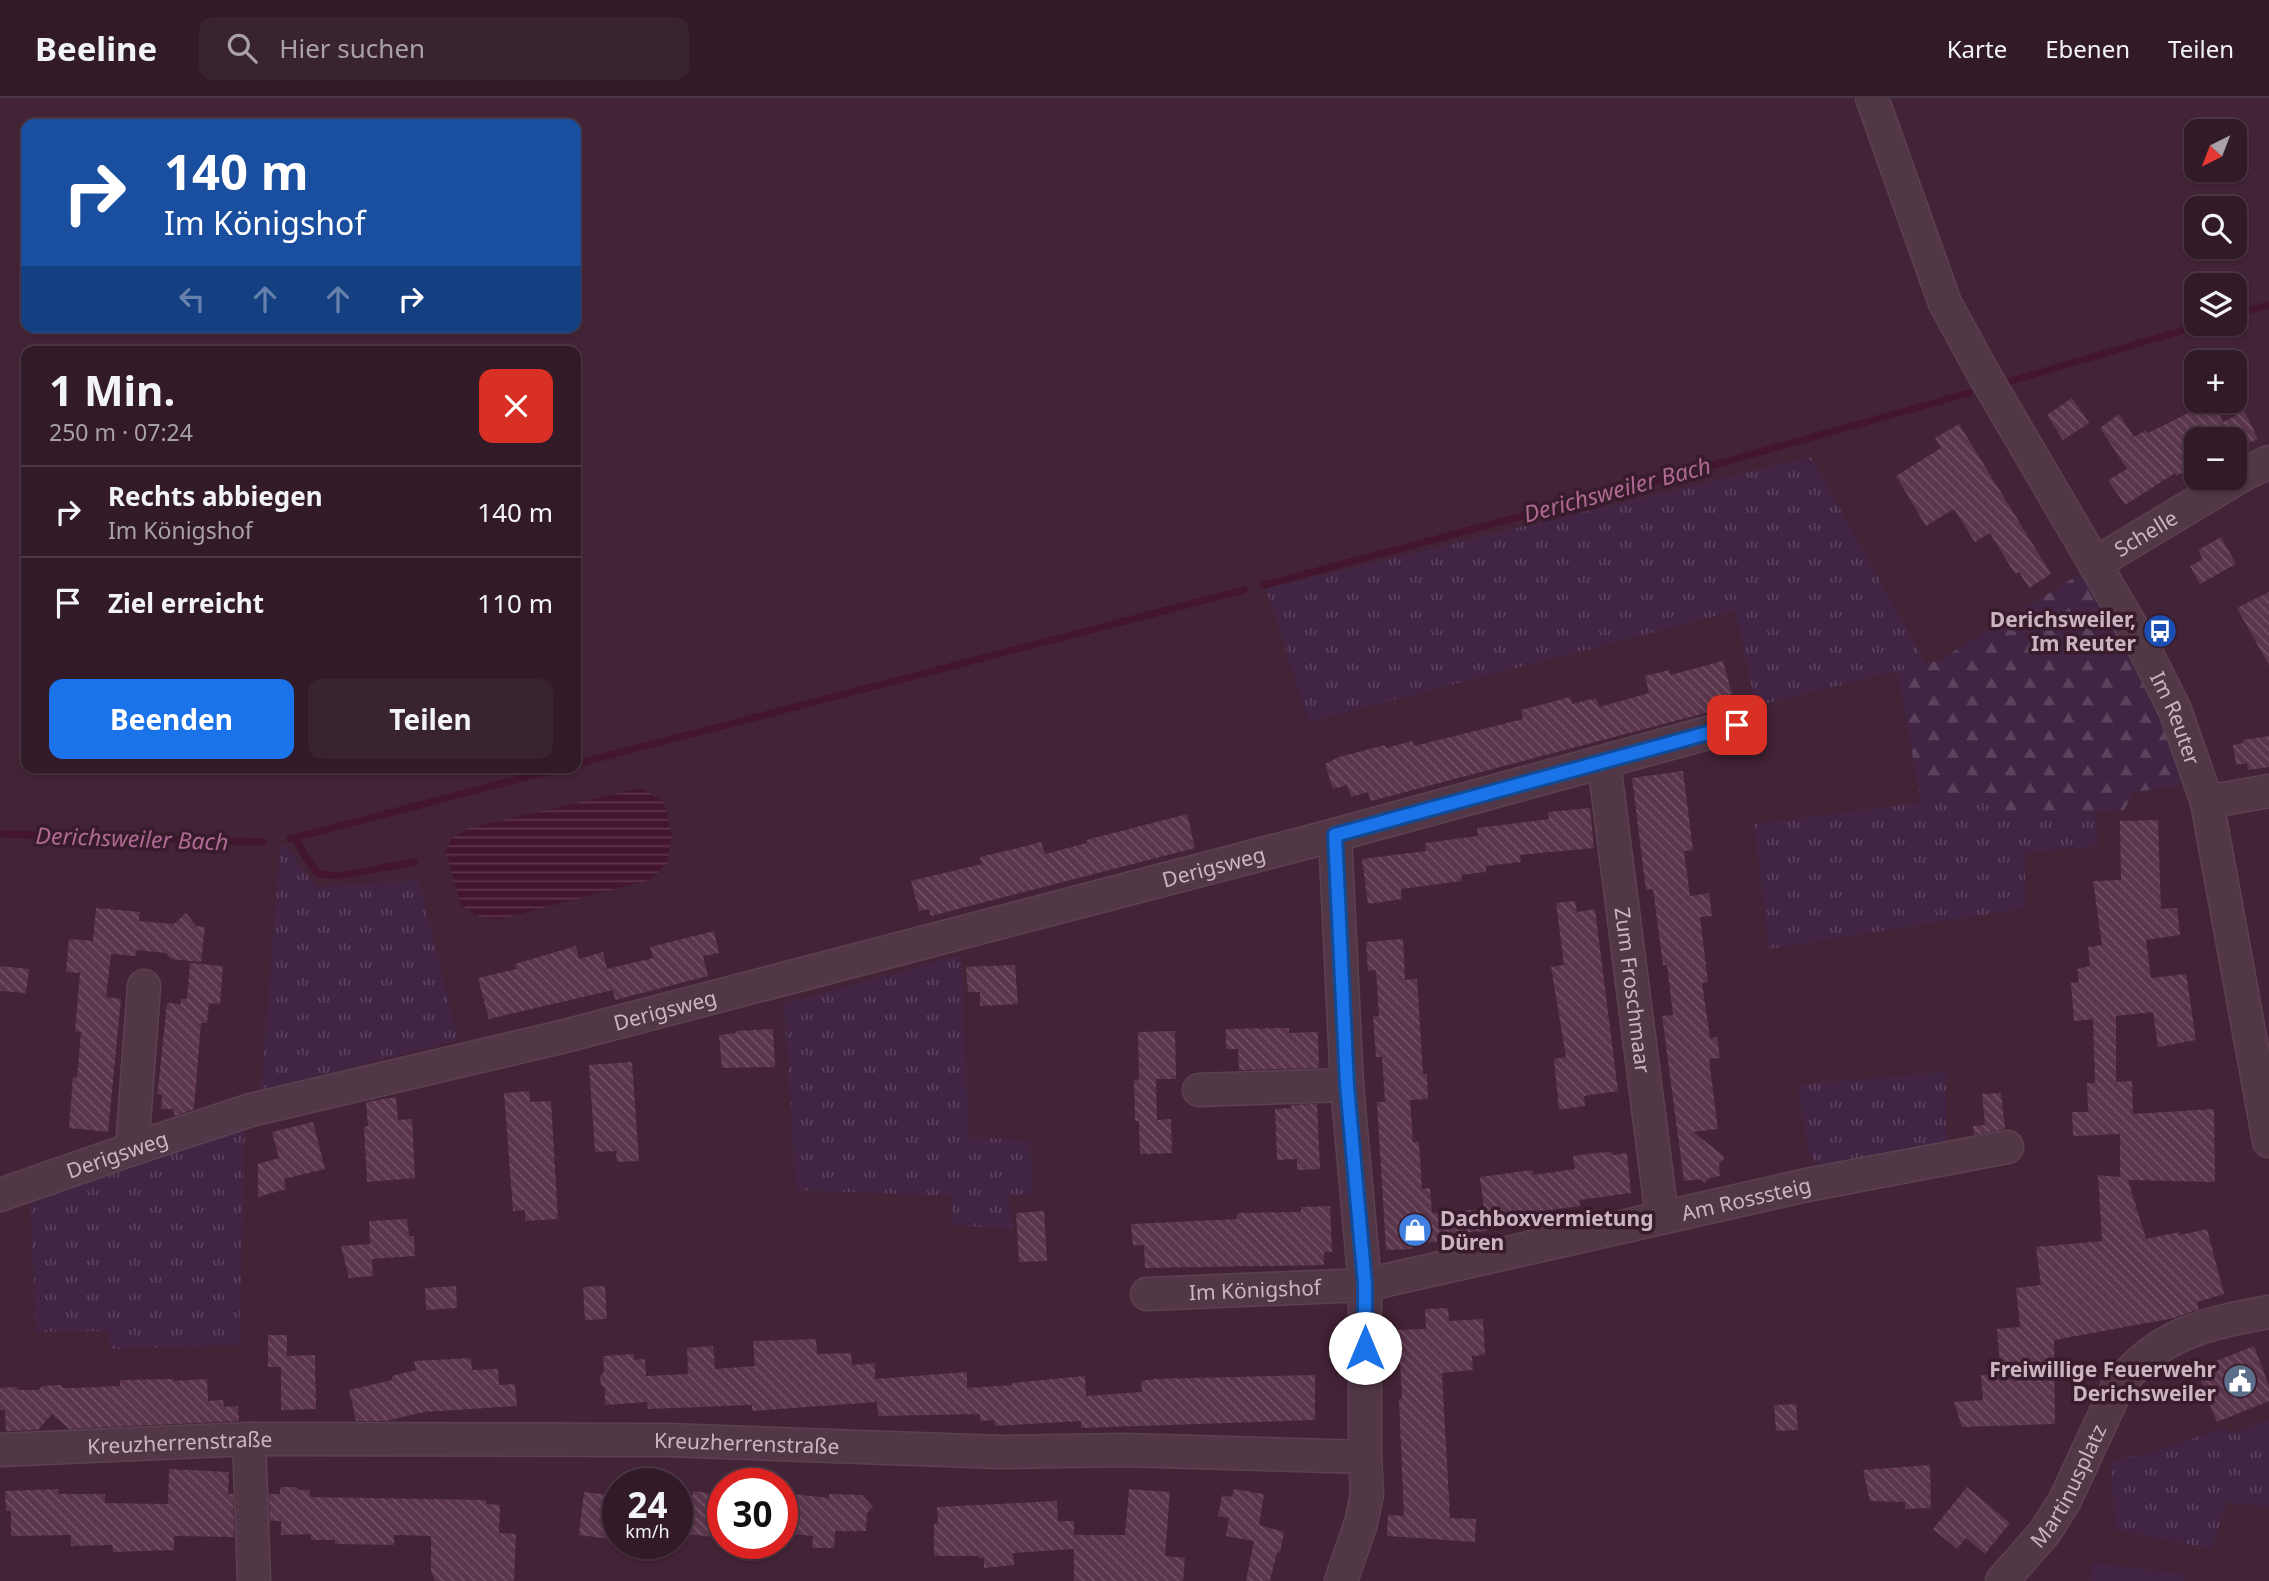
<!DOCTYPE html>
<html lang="de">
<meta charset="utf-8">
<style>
:root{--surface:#321a28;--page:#3a2330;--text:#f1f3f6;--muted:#a8a1a8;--line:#4d3845;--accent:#1a73e8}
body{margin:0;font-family:"Noto Sans",sans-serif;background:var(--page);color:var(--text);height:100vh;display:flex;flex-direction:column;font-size:26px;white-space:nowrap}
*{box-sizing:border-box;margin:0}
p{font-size:23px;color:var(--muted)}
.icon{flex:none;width:38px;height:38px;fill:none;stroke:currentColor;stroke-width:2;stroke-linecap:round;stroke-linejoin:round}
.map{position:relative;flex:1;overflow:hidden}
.side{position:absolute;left:21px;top:248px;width:560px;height:427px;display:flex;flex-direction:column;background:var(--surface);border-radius:14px;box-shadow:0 2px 5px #0004,0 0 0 2px var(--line)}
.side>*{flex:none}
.banner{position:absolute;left:21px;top:21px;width:560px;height:214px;border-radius:14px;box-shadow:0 2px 5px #0004,0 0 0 2px var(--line);background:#1a4fa0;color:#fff;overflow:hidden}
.needle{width:46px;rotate:222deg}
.fabs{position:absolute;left:2184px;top:21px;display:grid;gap:14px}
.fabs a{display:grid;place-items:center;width:63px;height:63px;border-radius:14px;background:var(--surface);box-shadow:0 2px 5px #0004,0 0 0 2px var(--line);font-size:35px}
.speed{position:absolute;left:602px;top:1370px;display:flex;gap:14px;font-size:35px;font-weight:700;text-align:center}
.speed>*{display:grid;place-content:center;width:91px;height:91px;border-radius:50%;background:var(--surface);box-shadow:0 2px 5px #0004,0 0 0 2px var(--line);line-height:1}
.speed small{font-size:18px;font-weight:400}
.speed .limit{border:10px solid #d22;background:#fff;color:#111}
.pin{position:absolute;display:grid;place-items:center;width:60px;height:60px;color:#fff;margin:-30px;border-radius:14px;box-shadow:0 4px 10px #0006}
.me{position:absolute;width:77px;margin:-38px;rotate:0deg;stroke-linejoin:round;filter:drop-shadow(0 0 5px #0008)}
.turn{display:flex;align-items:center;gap:24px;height:147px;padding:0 28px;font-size:32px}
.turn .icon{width:91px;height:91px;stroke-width:2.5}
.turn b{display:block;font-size:49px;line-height:60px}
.lanes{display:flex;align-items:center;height:66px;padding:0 28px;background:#0003;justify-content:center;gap:35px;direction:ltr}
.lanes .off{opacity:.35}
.round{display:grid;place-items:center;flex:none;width:74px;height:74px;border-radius:14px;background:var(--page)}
.summary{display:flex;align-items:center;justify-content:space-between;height:119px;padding:0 28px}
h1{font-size:42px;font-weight:700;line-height:52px}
.action{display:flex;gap:14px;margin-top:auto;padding:14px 28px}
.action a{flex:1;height:80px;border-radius:14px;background:var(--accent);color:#fff;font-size:28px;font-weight:700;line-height:80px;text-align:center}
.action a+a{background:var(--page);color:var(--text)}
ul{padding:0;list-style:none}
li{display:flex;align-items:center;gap:21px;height:91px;padding:0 28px;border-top:2px solid var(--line)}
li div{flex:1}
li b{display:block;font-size:26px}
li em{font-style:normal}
header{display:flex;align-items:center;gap:42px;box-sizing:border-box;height:98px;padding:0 35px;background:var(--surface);border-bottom:2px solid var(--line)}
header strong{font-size:33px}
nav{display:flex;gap:38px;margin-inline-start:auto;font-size:24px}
.search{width:490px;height:63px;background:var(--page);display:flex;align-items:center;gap:18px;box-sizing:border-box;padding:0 24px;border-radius:14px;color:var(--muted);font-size:26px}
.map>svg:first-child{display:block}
.grass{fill:url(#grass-tufts)}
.forest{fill:url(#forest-firs)}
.pitch{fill:#422544}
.water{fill:url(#water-rules)}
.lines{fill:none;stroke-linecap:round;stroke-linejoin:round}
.stream{stroke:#43152f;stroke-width:7}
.building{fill:url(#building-back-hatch)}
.minor-casing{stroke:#5c4150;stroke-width:35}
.minor{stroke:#523847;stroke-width:32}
.route-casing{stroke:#114b97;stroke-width:18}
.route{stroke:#1a73e8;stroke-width:12}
.labels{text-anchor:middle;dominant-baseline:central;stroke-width:7;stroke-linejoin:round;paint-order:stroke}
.street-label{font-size:21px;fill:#cdb4c2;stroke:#381c2c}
.poi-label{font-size:21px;font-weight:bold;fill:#cdb4c2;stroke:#381c2c;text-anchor:end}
.water-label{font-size:23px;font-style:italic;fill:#af6a93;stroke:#381c2c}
</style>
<header>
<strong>Beeline</strong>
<div class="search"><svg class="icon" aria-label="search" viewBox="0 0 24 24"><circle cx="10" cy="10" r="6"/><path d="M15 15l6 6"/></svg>Hier suchen</div>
<nav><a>Karte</a><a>Ebenen</a><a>Teilen</a></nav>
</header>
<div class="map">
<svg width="2269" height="1483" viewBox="0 0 2269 1483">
<defs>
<pattern id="grass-tufts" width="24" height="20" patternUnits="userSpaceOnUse" patternTransform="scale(1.75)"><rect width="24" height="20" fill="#422544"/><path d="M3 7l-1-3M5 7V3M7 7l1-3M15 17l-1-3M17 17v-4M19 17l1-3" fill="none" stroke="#5c425d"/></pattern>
<pattern id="forest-firs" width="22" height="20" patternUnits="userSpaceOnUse" patternTransform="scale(1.75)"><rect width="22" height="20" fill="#422544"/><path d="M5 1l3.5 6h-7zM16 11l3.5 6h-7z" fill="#5c425d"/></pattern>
<pattern id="water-rules" width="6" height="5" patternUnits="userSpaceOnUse" patternTransform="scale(1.75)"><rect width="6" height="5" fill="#43152f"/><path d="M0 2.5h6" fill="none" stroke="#5d354c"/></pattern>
<pattern id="building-back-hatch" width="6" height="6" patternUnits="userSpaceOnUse" patternTransform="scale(1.75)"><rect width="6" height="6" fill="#5a354b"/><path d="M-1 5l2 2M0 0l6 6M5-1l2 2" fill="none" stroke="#705063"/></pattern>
</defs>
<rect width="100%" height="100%" fill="#432336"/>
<g class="grass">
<path d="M1811 359 1926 566 1756 608 1735 513 1309 624 1266 491Z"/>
<path d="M1987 696 1999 722 2095 715 2098 748 2025 755V810L1769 851 1754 726Z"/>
<path d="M286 748 317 789 419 782 458 942 261 993 280 749Z"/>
<path d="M961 857 969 1040 1030 1042 1033 1097 1008 1096 1012 1131 953 1127 952 1098 796 1092 784 906Z"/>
<path d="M1946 974V1043L1940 1051 1825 1072 1815 1064 1809 1055 1797 987Z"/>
<path d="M245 1029 239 1247 110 1251 108 1233 36 1234 30 1103Z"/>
<path d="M2269 1321V1409L2227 1404 2212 1451 2116 1432 2110 1363 2146 1356 2226 1330 2232 1337Z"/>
</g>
<path class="forest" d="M2085 473 2151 592 2184 683 2179 688 2134 694 2124 712 1998 722 1987 696 1921 704 1897 573 1938 563Z"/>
<path class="pitch" d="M2092 1464 2184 1476 2183 1483H2090Z"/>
<path class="water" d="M641 690 664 704 672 739 667 766 650 782 500 821 481 820 461 807 446 754 451 741 469 730Z"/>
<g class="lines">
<g class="stream">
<path d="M2235 216 2269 207"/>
<path d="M2008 284 2204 226"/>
<path d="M1264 487 1717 366 1969 295"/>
<path d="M576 666 1244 492"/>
<path d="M0 736 263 744"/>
<path d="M295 740 308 763 319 776 339 778 414 764"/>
<path d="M290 741 561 670"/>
</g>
</g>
<g class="building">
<path d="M2235 294 2258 341 2235 351V341H2196V368L2176 378 2175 375 2125 407 2108 382 2127 371 2100 330 2119 316 2134 339 2146 332 2148 335 2194 312 2188 303H2211L2223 324 2235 318Z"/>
<path d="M2072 300 2089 325 2063 342 2047 317Z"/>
<path d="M1959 326 2051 476 2029 490 2019 474 2015 476 1990 435 1975 444 1954 411 1926 428 1896 378 1941 350 1935 340Z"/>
<path d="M2221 439 2236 466 2200 486 2190 468 2203 461 2198 452Z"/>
<path d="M2269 494V567L2237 510Z"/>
<path d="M1723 563 1732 596 1710 601 1713 613 1371 703 1368 694 1351 699 1347 687 1333 691 1325 666 1339 659 1385 647 1386 650 1412 643 1414 648 1523 621 1521 612 1570 599 1572 606 1596 600 1599 609 1649 595 1645 578 1669 572 1670 577Z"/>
<path d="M2269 638V669L2248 672 2247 665 2236 667 2233 647 2243 645V642Z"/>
<path d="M1683 673 1693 752 1684 753 1690 798 1709 795 1712 818 1700 819 1708 884 1702 885 1710 940 1717 939 1720 960 1709 961 1718 1031 1693 1034 1725 1059 1719 1067 1720 1078 1709 1080 1705 1085 1700 1081 1684 1083 1662 918 1673 917 1667 867H1663L1653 791 1646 792 1632 680Z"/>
<path d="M1590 710 1594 750 1520 757 1521 764 1486 768V774L1461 777 1462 783 1401 791 1402 801 1368 806 1362 761 1426 753 1425 745 1478 738 1477 730 1549 721 1548 714Z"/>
<path d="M1187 716 1195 750 931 818 929 811 919 813 911 783 982 766 980 759 1018 750 1041 744 1045 756 1087 745 1086 742Z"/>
<path d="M2158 722 2161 811 2177 810 2180 837 2146 842 2151 880 2186 876 2196 942 2158 949 2153 914 2116 918V984L2132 983 2133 1016 2214 1011 2215 1084 2128 1082 2146 1141 2179 1134 2180 1137 2207 1131 2224 1196 2197 1204 2199 1211 2174 1220 2054 1242 2055 1326 1962 1329 1954 1304 1983 1302 1981 1277 1994 1276 1993 1268H2000L1997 1231 2020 1229 2016 1190 2041 1187 2036 1149 2102 1143 2098 1077 2120 1079V1036L2073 1038 2072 1014H2088L2087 985H2095L2093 921 2074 923 2071 885 2079 884 2077 871 2090 868 2088 849 2102 847 2093 783 2121 782 2120 723Z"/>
<path d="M1575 803 1577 814 1595 811 1618 993 1584 998 1585 1008 1559 1012 1554 961 1566 959 1551 869 1564 867 1556 805Z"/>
<path d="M96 810 140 814 139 823 174 826 186 815 196 828 205 829 201 864 171 861 166 855 136 852V858L111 856 106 899 121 901 108 1034 69 1030 73 979 77 980 81 934 75 933 80 875 66 874 69 841 93 843Z"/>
<path d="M714 833 719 855 703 858 708 878 615 902 613 892 489 921 478 880 517 871 515 866 576 848 579 861 603 854 607 871 653 860 650 849Z"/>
<path d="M1403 841 1405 882 1417 881 1423 976H1427L1428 1001 1410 1002 1413 1044H1419L1422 1091 1430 1090 1432 1115 1484 1111 1480 1079 1532 1072 1533 1077 1575 1071 1573 1058 1596 1055 1610 1054 1613 1057 1627 1055 1631 1095 1579 1102 1580 1108 1527 1115 1528 1121 1486 1126 1484 1116 1487 1133 1437 1136V1144L1412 1145V1151L1386 1152 1377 1004H1385L1382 959H1376L1373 918H1379L1376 872 1368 873 1366 844Z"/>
<path d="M190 865 223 868 220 906 209 905 207 925H201L194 1011 175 1018 173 1011H161L162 997 157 996 159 982 167 905 181 906V901H187Z"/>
<path d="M1015 867 1018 906 980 908V894H968L966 869Z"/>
<path d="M0 868 29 871 26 895 0 893Z"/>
<path d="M1289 930V935L1318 934 1319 970 1239 972 1238 951H1226V931Z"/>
<path d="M773 931 775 969 722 970 719 937 736 935V933Z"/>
<path d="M1175 933 1176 981H1156L1157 1022 1171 1021 1172 1055 1140 1056 1139 1023H1135L1134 982 1146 981H1139L1138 934Z"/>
<path d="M632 964 639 1063 617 1064 616 1053 595 1054 589 967Z"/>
<path d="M529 993 530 1004 551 1003 558 1121 525 1123V1112L513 1113 504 995Z"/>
<path d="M2001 995 2005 1031 1974 1037 1973 1028 1985 1027 1982 996Z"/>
<path d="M396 999 398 1022 412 1021 415 1080 367 1084 364 1029 368 1028 366 1004Z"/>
<path d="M1317 1006 1320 1071 1297 1072V1061L1277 1062 1275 1011 1292 1010 1291 1007Z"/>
<path d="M313 1024 325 1071 284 1081 286 1091 258 1099V1066L279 1060 272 1034Z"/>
<path d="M1330 1108 1332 1154H1324V1167L1145 1170 1144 1147H1133L1131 1126 1237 1121V1115L1301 1114V1109Z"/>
<path d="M1044 1113 1047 1163 1019 1164 1016 1115Z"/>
<path d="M407 1121 409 1138H414L415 1158 372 1161 373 1178 349 1180 341 1148 370 1146 369 1123Z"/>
<path d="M456 1188 457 1210 426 1212 425 1190Z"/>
<path d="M605 1188 607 1221 585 1222 583 1189Z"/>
<path d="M1448 1210 1449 1223 1483 1221 1485 1257 1472 1258 1473 1272 1442 1275 1450 1420 1476 1421 1475 1444 1387 1438 1388 1417 1404 1418 1399 1301H1402L1400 1262H1391L1390 1232 1426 1231 1425 1211Z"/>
<path d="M268 1237H287V1258L315 1257 316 1311 281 1312V1269H268Z"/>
<path d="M816 1241 817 1256 851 1255 852 1267 875 1265V1281L967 1274V1290L1012 1287V1285L1085 1278 1086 1298 1142 1294 1141 1283 1153 1281 1315 1277V1322L1081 1330V1323L995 1328 994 1322 980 1323V1316L878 1318 877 1304 752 1313V1307L648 1311 647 1304 605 1307V1290L601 1287 600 1278 604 1274 603 1258 634 1256V1262L645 1261 646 1278 688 1276 687 1250 713 1248 715 1271 755 1268 753 1243Z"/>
<path d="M2254 1248 2269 1288V1303L2217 1324 2196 1271Z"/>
<path d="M471 1260 472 1272 498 1271 499 1287 515 1286 517 1308 424 1314 386 1323H356L349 1292 392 1282V1278L416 1272 414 1263Z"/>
<path d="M173 1281V1283L207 1281 208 1303 223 1302 224 1309 238 1308 239 1323 69 1331 52 1316 38 1332 6 1333 5 1312H0V1290L15 1289 19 1292H39L42 1288 60 1287 63 1290H74L120 1288V1282Z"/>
<path d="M1796 1306 1798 1332 1776 1333 1774 1307Z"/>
<path d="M1930 1367 1931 1410 1905 1411V1404L1870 1403 1863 1372Z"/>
<path d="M169 1371 229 1374 228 1396H233L234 1439 174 1438V1452L113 1454 112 1447 71 1448V1437L11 1438V1413H6L5 1393 58 1391V1396H105V1405L168 1406Z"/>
<path d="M280 1389H296L299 1392H310V1399L486 1402V1406L500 1407 499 1435 516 1436 514 1483H435L431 1472V1438L394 1437V1447L335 1446V1442H311V1436L281 1437V1423H270L269 1396H280Z"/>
<path d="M1967 1389 2010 1425 1985 1456 1966 1440 1957 1451 1933 1431Z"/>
<path d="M1129 1391 1170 1394 1165 1458 1185 1460 1183 1483H1074V1437H1125Z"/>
<path d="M1234 1391 1264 1396 1259 1427 1284 1434 1280 1455 1277 1454 1270 1483H1246L1254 1443 1226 1438 1229 1420 1218 1418 1222 1397 1232 1399Z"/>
<path d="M693 1393 723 1397V1440L677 1435V1395L693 1397Z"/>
<path d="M584 1394 618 1398V1442L579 1437Z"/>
<path d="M782 1395 829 1400V1396L862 1397 873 1409 867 1415 866 1433H835L834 1450H812L813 1438 782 1435Z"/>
<path d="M1057 1403 1058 1423H1074V1451L1013 1455 1014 1467 984 1470V1460H979V1458H934V1426H937L938 1423 937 1409Z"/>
</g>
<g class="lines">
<g class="minor-casing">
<g id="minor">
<path id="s1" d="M1872 0 1945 205 1982 273 2144 550 2175 612 2207 704 2269 1043"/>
<path id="s2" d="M2096 465 2244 376 2269 364"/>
<path id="s3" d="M1604 665 1662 1119"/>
<path d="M2207 704 2269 693"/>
<path d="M1335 737 1347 987 1365 1187V1359"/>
<path d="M1199 992 1347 987"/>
<path d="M132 1051 144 888"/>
<path id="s4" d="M0 1097 132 1051 251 1012 561 939 1335 737 1737 627"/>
<path id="s5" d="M1147 1196 1365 1187 1807 1087 2007 1049"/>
<path d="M249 1341 254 1483"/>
<path id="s6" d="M0 1352 249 1341 668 1342 1001 1354 1125 1352 1365 1359 1367 1396 1361 1425 1341 1483"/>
<path id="s7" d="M2002 1483 2045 1434 2065 1402 2117 1290C2156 1236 2207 1225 2269 1214"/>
</g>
</g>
<use href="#minor" class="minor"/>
</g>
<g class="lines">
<g class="route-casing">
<path id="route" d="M1365 1250V1186L1347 987 1335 737 1737 627"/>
</g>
<use href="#route" class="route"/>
</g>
<defs>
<g id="bus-disc" transform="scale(1.75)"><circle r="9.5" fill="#1a4fb4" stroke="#381c2c"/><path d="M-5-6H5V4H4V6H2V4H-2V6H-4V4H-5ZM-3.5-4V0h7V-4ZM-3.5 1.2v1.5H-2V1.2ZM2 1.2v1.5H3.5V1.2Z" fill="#fff"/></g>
<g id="shop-disc" transform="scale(1.75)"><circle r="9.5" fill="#3f7fe0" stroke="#381c2c"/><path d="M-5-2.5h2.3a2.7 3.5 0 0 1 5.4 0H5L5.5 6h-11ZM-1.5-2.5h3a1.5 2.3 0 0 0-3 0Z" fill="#fff"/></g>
<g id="civic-disc" transform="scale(1.75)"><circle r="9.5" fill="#5c6f8a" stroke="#381c2c"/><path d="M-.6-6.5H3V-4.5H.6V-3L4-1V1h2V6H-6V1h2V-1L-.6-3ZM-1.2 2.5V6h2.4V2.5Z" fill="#fff"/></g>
</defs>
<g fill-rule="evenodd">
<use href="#bus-disc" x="2160" y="533"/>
<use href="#shop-disc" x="1415" y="1132"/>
<use href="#civic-disc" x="2240" y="1283"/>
</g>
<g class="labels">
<g class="street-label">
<text stroke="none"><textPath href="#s2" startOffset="58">Schelle</textPath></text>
<text stroke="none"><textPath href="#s1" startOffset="693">Im Reuter</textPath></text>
<text stroke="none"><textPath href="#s4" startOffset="1258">Derigsweg</textPath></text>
<text stroke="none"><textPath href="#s3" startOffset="229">Zum Froschmaar</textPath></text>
<text stroke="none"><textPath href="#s4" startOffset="691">Derigsweg</textPath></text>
<text stroke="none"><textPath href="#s4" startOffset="124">Derigsweg</textPath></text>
<text stroke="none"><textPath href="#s5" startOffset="609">Am Rosssteig</textPath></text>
<text stroke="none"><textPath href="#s5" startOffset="108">Im Königshof</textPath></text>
<text stroke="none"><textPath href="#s6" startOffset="180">Kreuzherrenstraße</textPath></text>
<text stroke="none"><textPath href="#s6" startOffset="747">Kreuzherrenstraße</textPath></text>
<text stroke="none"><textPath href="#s7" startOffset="117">Martinusplatz</textPath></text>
</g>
<g class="poi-label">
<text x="2136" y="521">Derichsweiler,<tspan x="2136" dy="24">Im Reuter</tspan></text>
<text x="1440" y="1120" text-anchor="start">Dachboxvermietung<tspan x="1440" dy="24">Düren</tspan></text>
<text x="2216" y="1271">Freiwillige Feuerwehr<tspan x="2216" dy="24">Derichsweiler</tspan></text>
</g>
<g class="water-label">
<text transform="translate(1617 391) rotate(-15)">Derichsweiler Bach</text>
<text transform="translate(132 740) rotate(2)">Derichsweiler Bach</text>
</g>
</g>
</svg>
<div class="fabs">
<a><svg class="needle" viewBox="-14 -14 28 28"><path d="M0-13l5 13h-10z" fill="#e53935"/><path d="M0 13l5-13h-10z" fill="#a8a1a8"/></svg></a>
<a><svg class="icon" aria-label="search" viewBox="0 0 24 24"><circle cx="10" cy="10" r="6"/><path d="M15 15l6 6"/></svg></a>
<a><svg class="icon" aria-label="layers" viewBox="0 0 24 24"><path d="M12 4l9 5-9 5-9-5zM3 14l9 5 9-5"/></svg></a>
<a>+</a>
<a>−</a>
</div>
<div class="speed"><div>24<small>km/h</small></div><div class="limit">30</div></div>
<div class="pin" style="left:1737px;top:627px;background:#d93025"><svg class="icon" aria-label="arrive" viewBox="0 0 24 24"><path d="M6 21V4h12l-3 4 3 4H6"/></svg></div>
<svg class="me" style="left:1365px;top:1250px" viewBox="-20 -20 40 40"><circle r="19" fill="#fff"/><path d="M0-13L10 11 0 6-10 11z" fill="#1a73e8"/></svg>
<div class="banner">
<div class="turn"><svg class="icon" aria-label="right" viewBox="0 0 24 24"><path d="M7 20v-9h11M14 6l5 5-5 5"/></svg><div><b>140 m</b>Im Königshof</div></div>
<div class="lanes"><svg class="icon off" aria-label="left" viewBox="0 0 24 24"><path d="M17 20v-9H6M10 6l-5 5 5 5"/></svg><svg class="icon off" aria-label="ahead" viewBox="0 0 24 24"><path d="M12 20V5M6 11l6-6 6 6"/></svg><svg class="icon off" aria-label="ahead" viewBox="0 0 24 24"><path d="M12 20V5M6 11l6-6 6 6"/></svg><svg class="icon" aria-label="right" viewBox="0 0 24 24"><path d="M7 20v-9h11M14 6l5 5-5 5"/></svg></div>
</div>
<section class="side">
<div class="summary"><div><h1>1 Min.</h1><p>250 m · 07:24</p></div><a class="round" style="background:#d93025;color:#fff"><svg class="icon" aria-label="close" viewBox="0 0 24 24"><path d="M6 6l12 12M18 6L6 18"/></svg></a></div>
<ul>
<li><svg class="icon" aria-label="right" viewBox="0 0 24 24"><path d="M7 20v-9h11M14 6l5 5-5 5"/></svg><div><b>Rechts abbiegen</b><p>Im Königshof</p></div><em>140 m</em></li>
<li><svg class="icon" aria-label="arrive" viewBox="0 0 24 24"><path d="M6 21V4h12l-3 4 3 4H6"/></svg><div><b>Ziel erreicht</b></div><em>110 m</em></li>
</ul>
<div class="action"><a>Beenden</a><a>Teilen</a></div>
</section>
</div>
